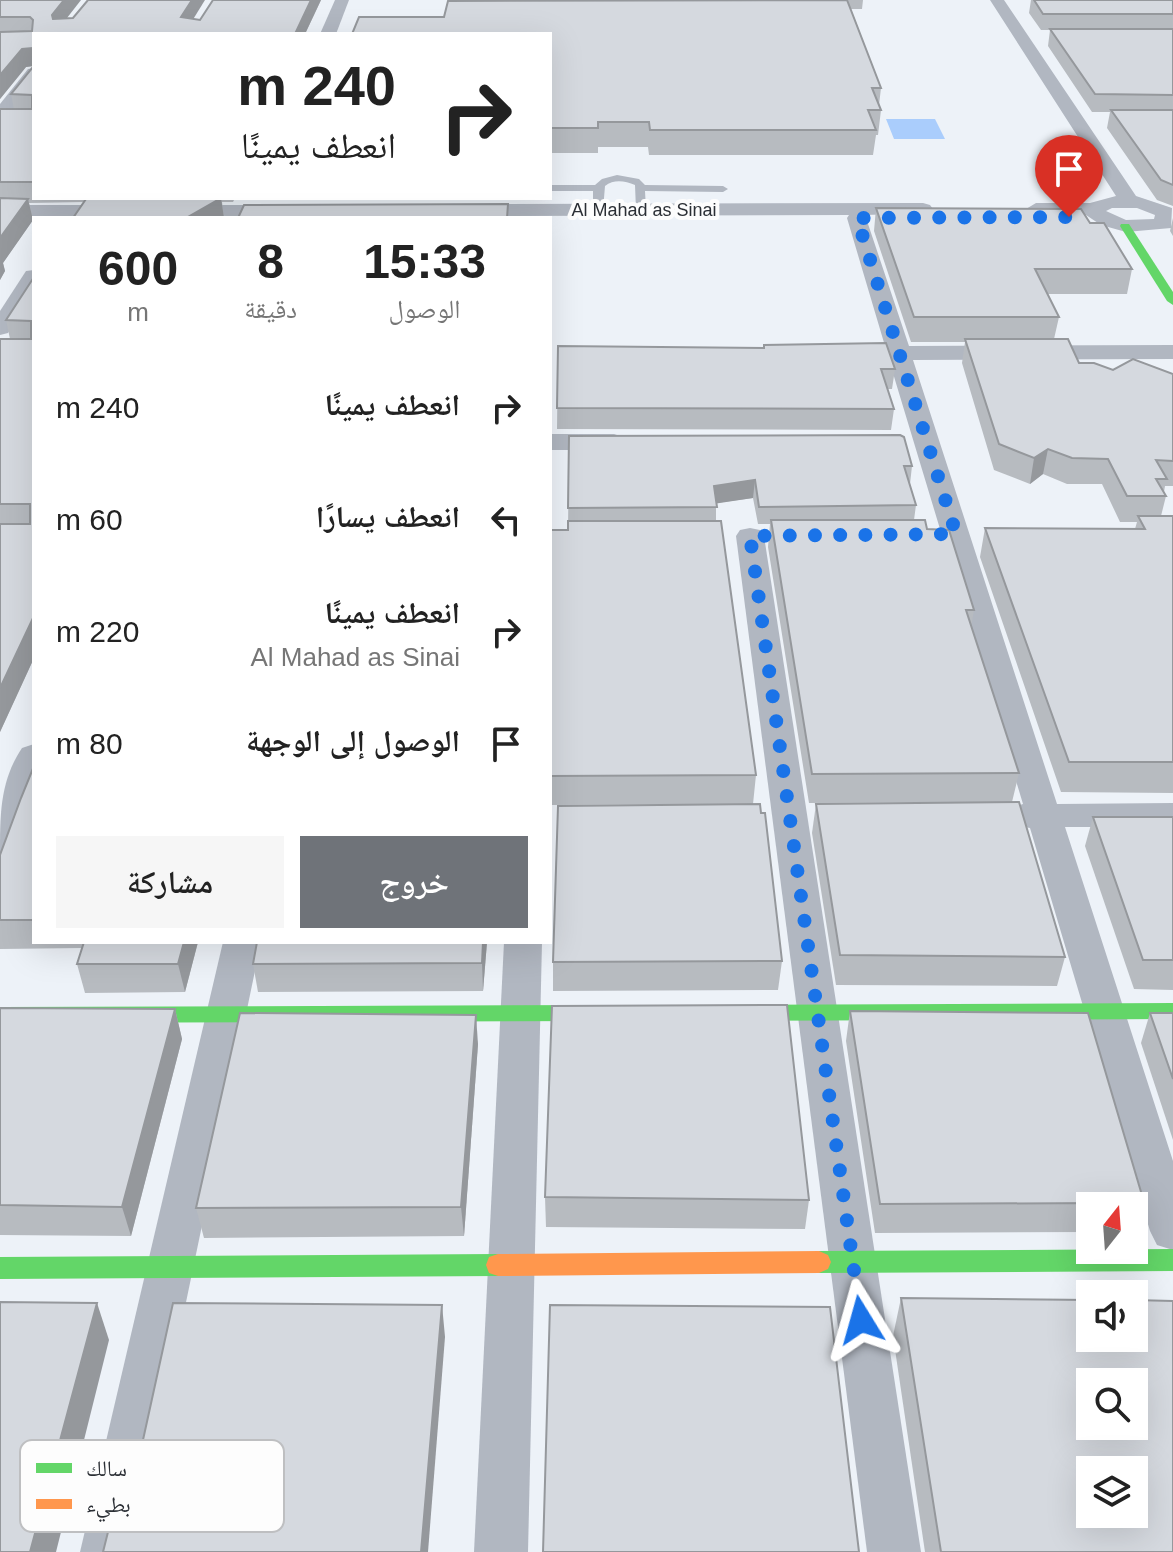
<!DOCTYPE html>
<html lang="ar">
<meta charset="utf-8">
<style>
:root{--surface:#fff;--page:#f6f6f6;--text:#222;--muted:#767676;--accent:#6f7379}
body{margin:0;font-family:Helvetica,"Noto Naskh Arabic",sans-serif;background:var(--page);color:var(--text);direction:rtl;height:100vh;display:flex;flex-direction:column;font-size:30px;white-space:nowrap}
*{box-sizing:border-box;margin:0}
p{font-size:26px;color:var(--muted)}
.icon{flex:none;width:44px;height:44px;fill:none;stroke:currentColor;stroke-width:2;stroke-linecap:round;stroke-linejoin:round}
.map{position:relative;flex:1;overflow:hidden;direction:ltr}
.side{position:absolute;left:32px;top:216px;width:520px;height:728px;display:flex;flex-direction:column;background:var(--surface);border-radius:0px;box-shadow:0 8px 32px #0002;direction:rtl}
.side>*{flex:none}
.hud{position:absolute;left:32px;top:32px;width:520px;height:168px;border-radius:0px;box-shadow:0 8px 32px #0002;direction:rtl;background:#fff;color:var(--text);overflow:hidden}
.needle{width:52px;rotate:17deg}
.fabs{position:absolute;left:1076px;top:1192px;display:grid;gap:16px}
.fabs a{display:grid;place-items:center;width:72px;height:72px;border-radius:0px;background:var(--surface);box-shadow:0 8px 32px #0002;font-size:40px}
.pin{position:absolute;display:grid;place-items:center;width:68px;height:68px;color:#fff;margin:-82px -34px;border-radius:50% 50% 50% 0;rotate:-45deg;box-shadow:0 0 8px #0007}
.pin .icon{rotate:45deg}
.me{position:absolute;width:88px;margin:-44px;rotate:352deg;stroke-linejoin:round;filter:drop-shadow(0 0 6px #0008)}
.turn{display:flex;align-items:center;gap:28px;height:168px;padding:0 24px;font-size:36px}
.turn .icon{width:104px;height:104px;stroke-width:2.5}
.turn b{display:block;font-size:56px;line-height:68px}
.eta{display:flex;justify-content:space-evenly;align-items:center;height:136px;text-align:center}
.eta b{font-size:48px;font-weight:600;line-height:56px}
.primary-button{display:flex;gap:16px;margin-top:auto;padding:16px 24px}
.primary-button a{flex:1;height:92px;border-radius:0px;background:var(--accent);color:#fff;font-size:32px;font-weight:600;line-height:92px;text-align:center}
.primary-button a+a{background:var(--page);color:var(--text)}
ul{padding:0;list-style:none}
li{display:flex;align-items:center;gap:24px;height:112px;padding:0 24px}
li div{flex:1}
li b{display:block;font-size:30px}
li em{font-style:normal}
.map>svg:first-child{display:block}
.water{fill:#aacdfc}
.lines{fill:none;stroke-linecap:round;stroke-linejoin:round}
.lane{fill:#b1b7c1;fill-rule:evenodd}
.street{fill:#b1b7c1;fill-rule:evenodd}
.fast{fill:#63d668;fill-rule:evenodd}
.slow{fill:#ff974d;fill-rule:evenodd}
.wall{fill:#b7bbc0}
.shaded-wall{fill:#95989c}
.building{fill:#d5d9df;stroke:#95989c;stroke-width:2;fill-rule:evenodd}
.route{stroke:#1a73e8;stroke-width:14;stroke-dasharray:0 25.2}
.labels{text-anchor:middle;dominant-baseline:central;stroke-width:8;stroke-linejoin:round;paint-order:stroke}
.far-street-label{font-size:18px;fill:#2b2f35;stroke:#fdfdfd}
.key{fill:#fdfdfd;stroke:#bebfc1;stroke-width:2}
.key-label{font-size:22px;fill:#2b2f35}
</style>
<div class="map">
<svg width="1173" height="1552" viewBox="0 0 1173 1552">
<rect width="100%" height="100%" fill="#edf2f8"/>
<path class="water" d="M886 119H935L945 139H894Z"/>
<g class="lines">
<path class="lane" d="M617 175 639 179 645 185 723 186 728 189 723 192 645 191 646 210 641 213 636 210 635 185C625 181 614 179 605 186L603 210 598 213 593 210V191H550V185H595L602 179Z"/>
<g class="street">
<path d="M335 0H349L336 34H320Z"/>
<path d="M990 0H1004L1136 196 1172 208 1171 228 1126 232 1101 225 1086 215 1029 213 1026 209 1036 203H1090L1116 196ZM1112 208H1137L1155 215 1154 219 1126 220 1106 211Z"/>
<path d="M34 68V84L6 119 0 120V104L28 69Z"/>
<path d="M923 203 930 205 933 209 930 213 865 215 909 346 1173 345V359L913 360 1057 804 1173 803V827H1065L1173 1161V1250L1157 1245 1150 1231 1030 828 1010 824 1005 816 1010 808 1023 804 889 360 870 358 866 353 870 348 885 346 847 218 849 215 464 216 454 210 464 204Z"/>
<path d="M0 205H123L133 211 123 217H0Z"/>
<path d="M176 205H287L297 211 287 217 169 215 166 211 169 207Z"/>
<path d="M34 270V293L8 333 0 335V311L26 271Z"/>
<path d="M550 434H614L623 437 627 442 623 447 614 450H550Z"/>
<path d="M750 528 760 530 764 536 921 1552H867L736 536 740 530Z"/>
<path d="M34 744V799L13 849 0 853C0 814 0 781 22 748Z"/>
<path d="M223 942H261L134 1552H80Z"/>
<path d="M504 942H542L528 1552H474Z"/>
</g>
<g class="fast">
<path d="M1121 224H1129L1173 292V305L1167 301 1120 226Z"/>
<path d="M1173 1003V1019L726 1021 719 1019 715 1013 719 1007 726 1005Z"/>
<path d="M610 1005 617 1007 621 1013 617 1019 610 1021 0 1023V1007Z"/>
<path d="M1173 1249V1271L819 1273 810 1269 807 1262 810 1255 819 1251Z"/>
<path d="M498 1254 507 1257 510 1265 507 1273 498 1276 0 1279V1257Z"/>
</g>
<path class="slow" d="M819 1251 828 1255 831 1262 828 1269 819 1273 498 1276 489 1273 486 1265 489 1257 498 1254Z"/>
</g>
<g class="wall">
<path d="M0 0 67 18 200 20 213 0H321L305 34H34V198H235L233 202H222L224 218 83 202 29 203 33 220 3 263 5 271 0 280V109H14L11 94 33 67 32 66 26 67 0 99Z"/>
<path d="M863 0 862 9H851L881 88 879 105 881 110 878 135H876L873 155H649L648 147H598V153H550V34L444 17 448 1Z"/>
<path d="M1031 0H1173V206L1157 200 1107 128 1110 112H1092L1048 46 1050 30H1041L1029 13Z"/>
<path d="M876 208 1090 223 1132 269 1127 294H1048L1059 317 1054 339 1079 363 1113 370 1173 374V486H1165L1164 492 1166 496 1161 516H1173V793L1061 792 980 557 985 528 1135 529 1137 522H1120L1102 484H1067L1043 474 1030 484 994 470 962 363 965 342H911L874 231Z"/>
<path d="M1173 218V236L1170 231Z"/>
<path d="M34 277V658L0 732V339H10L6 320Z"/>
<path d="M558 346 895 369 892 389H887L894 409 891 430 557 429Z"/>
<path d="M569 436 912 466 910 484 916 505 914 520 927 529 974 610 971 628 1019 773 1012 802 809 803 768 547 770 524H758L753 498 716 503V521L756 775 753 804 550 805V530H568Z"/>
<path d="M34 766V942H198L185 992 85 993 77 964 82 948 0 949V855Z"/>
<path d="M816 804 1065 957 1057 986 836 985 812 833Z"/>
<path d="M1093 817H1173V990L1134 989 1085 846Z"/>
<path d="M257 942H487L483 991 258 992 253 964Z"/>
<path d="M782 961 778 990 553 991V962Z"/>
<path d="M0 1008 175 1009 182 1039 131 1236 0 1235Z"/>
<path d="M850 1011 1142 1211 1134 1232V1206H1090V1232L875 1233 846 1041Z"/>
<path d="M1150 1013H1173V1140L1141 1043Z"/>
<path d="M478 1044 464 1236 204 1238 196 1208Z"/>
<path d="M545 1197 809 1200 805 1229 546 1227Z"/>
<path d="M901 1298 1173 1552H925L893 1336Z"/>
</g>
<g class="shaded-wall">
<path d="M64 0H81L56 32 52 15Z"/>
<path d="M192 0H205L184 34 181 17Z"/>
<path d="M311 0H321L305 34H295Z"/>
<path d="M32 48 34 66 26 67 0 99V75L22 49Z"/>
<path d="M221 198 224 218H186Z"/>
<path d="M28 199 33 220 3 263 5 271 0 280V238Z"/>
<path d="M1048 449 1043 474 1030 484 1034 458Z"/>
<path d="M755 480 753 498 713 504 714 486Z"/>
<path d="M34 616V658L0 732V688Z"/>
<path d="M184 942H198L185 992 178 964Z"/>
<path d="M483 942H487L483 991 482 963Z"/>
<path d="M175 1009 182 1039 131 1236 122 1207Z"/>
<path d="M476 1015 478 1044 464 1236 461 1207Z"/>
<path d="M97 1303 109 1340 56 1552H30Z"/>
<path d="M442 1305 445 1337 428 1552H421Z"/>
</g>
<g class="building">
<path d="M0 0H64L52 15 53 19 73 18 88 0H192L181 17 200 20 213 0H311L295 34H34V182H0V109H32V95L11 94 33 67 32 48 22 49 0 75V32L32 31 33 20 30 17H0Z"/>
<path d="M847 0 881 88H872L881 110H868L876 130H650L649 122H598V128H550V34H352L359 17H444L448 1Z"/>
<path d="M1034 0H1173V14H1043Z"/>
<path d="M1050 29H1173V95L1095 94Z"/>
<path d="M1111 110H1173V185L1161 180Z"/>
<path d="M0 198 28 199 0 238Z"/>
<path d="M221 198 186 218H73L86 199Z"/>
<path d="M508 204 507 218H238L244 205Z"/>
<path d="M876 208 1081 209 1090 223H1104L1132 269H1035L1059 317H914Z"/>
<path d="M34 277V616L0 688V524H30V504H0V339H31V321L6 320Z"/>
<path d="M965 339H1068L1079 363H1094L1113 370 1133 359 1173 374V461L1156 460 1167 479H1156L1166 496H1127L1108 459 1072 458 1048 449 1034 458 999 444Z"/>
<path d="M886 343 895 369H881L894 409 557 408 558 346 764 348V345Z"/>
<path d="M900 435 904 437 912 466H904L916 505 759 507 755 480 714 486 717 507 568 508 569 436Z"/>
<path d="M1138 516H1173V762H1069L985 528 1145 529Z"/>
<path d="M771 520H925L927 529 949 530 974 610H966L1019 773 812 774Z"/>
<path d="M568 521H721L756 775 550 776V530H568Z"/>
<path d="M34 766V920H0V855L21 798Z"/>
<path d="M1019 802 1065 957 840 955 816 804Z"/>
<path d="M760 804 761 813H765L782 961 553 962 558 806Z"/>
<path d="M1093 817H1173V960H1143Z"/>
<path d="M84 942H184L178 964H77Z"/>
<path d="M257 942H483L482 963 253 964Z"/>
<path d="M787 1005 809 1200 545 1197 552 1006Z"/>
<path d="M0 1008 175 1009 122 1207 0 1205Z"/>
<path d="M850 1011 1088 1013 1144 1202 1142 1211H1134V1206H1101L1100 1203 880 1204Z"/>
<path d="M240 1013 476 1015 461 1207 196 1208Z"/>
<path d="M1150 1013H1173V1079Z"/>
<path d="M901 1298 1090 1300V1338H1134V1300L1173 1301V1552H941ZM1090 1382H1134V1426H1090ZM1090 1470H1134V1514H1090Z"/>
<path d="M0 1302 97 1303 30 1552H0Z"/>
<path d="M173 1303 442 1305 421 1552H103L110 1524 125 1522Z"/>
<path d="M550 1305 830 1307 859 1552H543Z"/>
</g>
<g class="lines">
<path class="route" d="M861 1320 750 536 956 534 857 218 1069 217"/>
</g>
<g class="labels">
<g class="far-street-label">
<text x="644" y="210">Al Mahad as Sinai</text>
</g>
</g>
<rect x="20" y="1440" width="264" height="92" rx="12" class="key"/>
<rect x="36" y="1463" width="36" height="10" fill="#63d668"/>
<rect x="36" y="1499" width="36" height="10" fill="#ff974d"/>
<g class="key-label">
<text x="86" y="1476">سالك</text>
<text x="86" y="1512">بطيء</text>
</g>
</svg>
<div class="fabs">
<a><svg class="needle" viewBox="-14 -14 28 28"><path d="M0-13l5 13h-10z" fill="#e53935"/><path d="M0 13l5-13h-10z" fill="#767676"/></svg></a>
<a><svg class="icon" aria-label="sound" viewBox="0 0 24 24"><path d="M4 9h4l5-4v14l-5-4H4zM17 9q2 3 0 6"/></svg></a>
<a><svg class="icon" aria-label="search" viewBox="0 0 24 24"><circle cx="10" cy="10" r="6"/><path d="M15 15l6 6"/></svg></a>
<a><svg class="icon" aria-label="layers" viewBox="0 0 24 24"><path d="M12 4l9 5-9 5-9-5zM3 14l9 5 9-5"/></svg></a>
</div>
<div class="pin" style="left:1069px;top:217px;background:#d93025"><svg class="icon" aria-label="arrive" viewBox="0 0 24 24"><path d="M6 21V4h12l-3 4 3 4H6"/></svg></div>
<svg class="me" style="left:861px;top:1320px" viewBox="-20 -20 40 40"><path d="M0-17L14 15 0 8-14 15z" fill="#1a73e8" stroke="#fff" stroke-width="4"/></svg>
<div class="hud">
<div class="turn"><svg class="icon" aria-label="right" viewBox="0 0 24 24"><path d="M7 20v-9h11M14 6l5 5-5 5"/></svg><div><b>240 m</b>انعطف يمينًا</div></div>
</div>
<section class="side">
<div class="eta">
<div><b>15:33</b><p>الوصول</p></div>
<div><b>8</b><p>دقيقة</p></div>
<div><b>600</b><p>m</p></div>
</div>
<ul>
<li><svg class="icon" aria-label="right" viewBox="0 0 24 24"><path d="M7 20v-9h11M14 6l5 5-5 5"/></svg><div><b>انعطف يمينًا</b></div><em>240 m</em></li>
<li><svg class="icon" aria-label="left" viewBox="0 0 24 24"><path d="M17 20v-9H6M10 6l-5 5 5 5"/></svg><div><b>انعطف يسارًا</b></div><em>60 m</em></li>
<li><svg class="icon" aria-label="right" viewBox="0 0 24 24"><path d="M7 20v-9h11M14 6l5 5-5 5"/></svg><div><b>انعطف يمينًا</b><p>Al Mahad as Sinai</p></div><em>220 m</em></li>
<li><svg class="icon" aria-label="arrive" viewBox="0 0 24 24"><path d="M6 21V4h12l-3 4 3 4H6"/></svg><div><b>الوصول إلى الوجهة</b></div><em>80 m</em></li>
</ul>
<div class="primary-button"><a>خروج</a><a>مشاركة</a></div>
</section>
</div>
